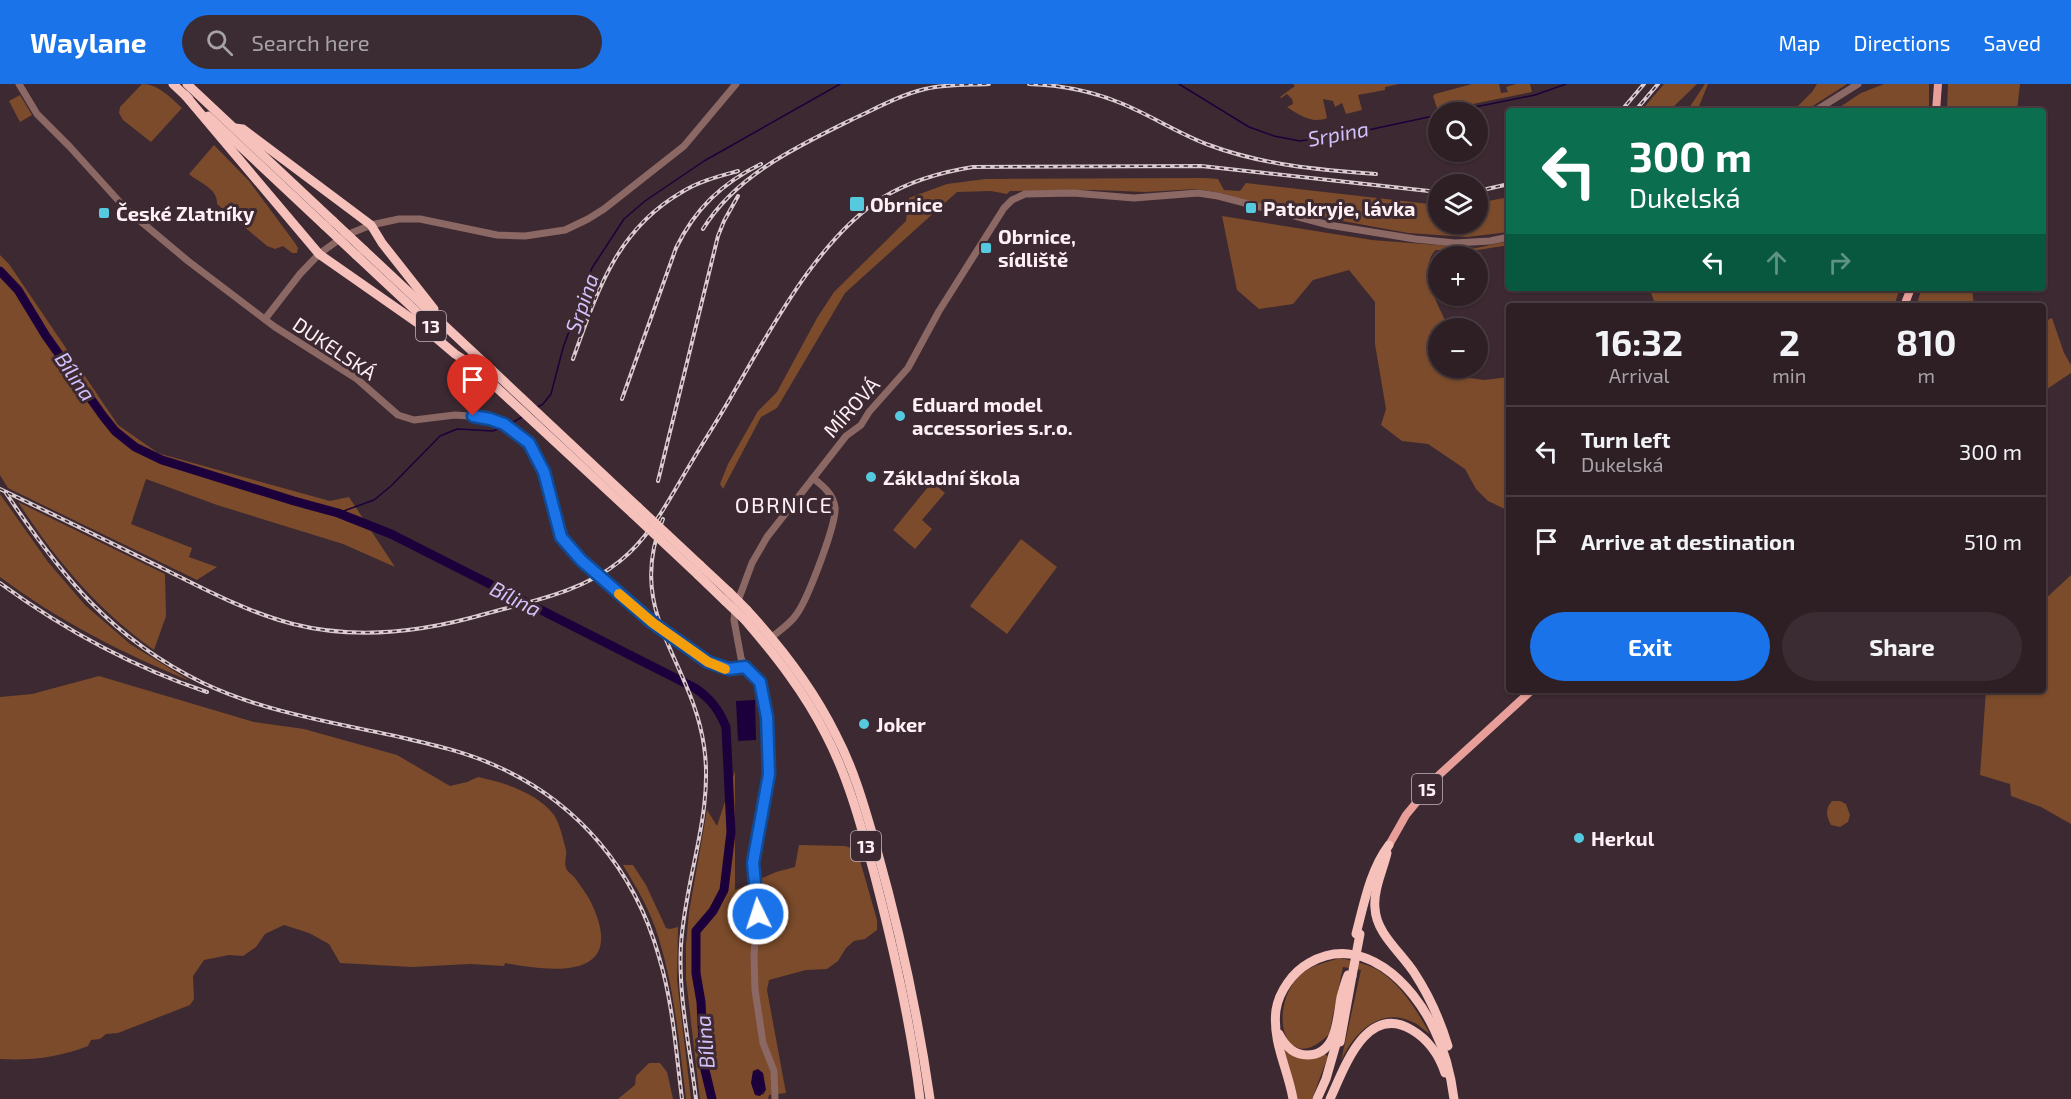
<!DOCTYPE html>
<meta charset="utf-8">
<style>
:root{--surface:#2e1f25;--page:#3a2c32;--text:#f1f3f6;--muted:#a7a2a7;--line:#493d42;--accent:#1a73e8}
body{margin:0;font-family:"Exo 2",sans-serif;background:var(--page);color:var(--text);height:100vh;display:flex;flex-direction:column;font-size:22px;white-space:nowrap}
*{box-sizing:border-box;margin:0}
p{font-size:20px;color:var(--muted)}
.icon{flex:none;width:33px;height:33px;fill:none;stroke:currentColor;stroke-width:2;stroke-linecap:round;stroke-linejoin:round}
.map{position:relative;flex:1;overflow:hidden}
.drawer{position:absolute;left:1506px;top:219px;width:540px;height:390px;display:flex;flex-direction:column;background:var(--surface);border-radius:6px;box-shadow:0 2px 4px #0004,0 0 0 2px var(--line)}
.drawer>*{flex:none}
.top-card{position:absolute;left:1506px;top:24px;width:540px;height:183px;border-radius:6px;box-shadow:0 2px 4px #0004,0 0 0 2px var(--line);background:#0b6e4f;color:#fff;overflow:hidden}
.buttons{position:absolute;left:1428px;top:18px;display:grid;gap:12px}
.buttons a{display:grid;place-items:center;width:60px;height:60px;border-radius:50%;background:var(--surface);box-shadow:0 2px 4px #0004,0 0 0 2px var(--line);font-size:30px}
.pin{position:absolute;display:grid;place-items:center;width:51px;height:51px;color:#fff;margin:-62px -26px;border-radius:50% 50% 50% 0;rotate:-45deg;box-shadow:0 0 6px #0007}
.pin .icon{rotate:45deg}
.me{position:absolute;width:66px;margin:-33px;rotate:356deg;stroke-linejoin:round;filter:drop-shadow(0 0 4px #0008)}
.turn{display:flex;align-items:center;gap:21px;height:126px;padding:0 24px;font-size:27px}
.turn .icon{width:78px;height:78px;stroke-width:2.5}
.turn b{display:block;font-size:42px;line-height:51px}
.lanes{display:flex;align-items:center;height:57px;padding:0 24px;background:#0003;justify-content:center;gap:30px;direction:ltr}
.lanes .off{opacity:.35}
.eta{display:flex;justify-content:space-evenly;align-items:center;height:102px;text-align:center}
.eta b{font-size:36px;font-weight:700;line-height:42px}
.primary-button{display:flex;gap:12px;margin-top:auto;padding:12px 24px}
.primary-button a{flex:1;height:69px;border-radius:36px;background:var(--accent);color:#fff;font-size:24px;font-weight:700;line-height:69px;text-align:center}
.primary-button a+a{background:var(--page);color:var(--text)}
ul{padding:0;list-style:none}
li{display:flex;align-items:center;gap:18px;height:90px;padding:0 24px;border-top:2px solid var(--line)}
li div{flex:1}
li b{display:block;font-size:22px}
li em{font-style:normal}
header{display:flex;align-items:center;gap:36px;box-sizing:border-box;height:84px;padding:0 30px;background:var(--accent);color:#fff}
header strong{font-size:28px}
nav{display:flex;gap:33px;margin-inline-start:auto;font-size:21px}
.search{width:420px;height:54px;background:var(--page);display:flex;align-items:center;gap:15px;box-sizing:border-box;padding:0 21px;border-radius:33px;color:var(--muted);font-size:22px}
.map>svg:first-child{display:block}
.green{fill:#7b4b2b;fill-rule:evenodd}
.water{fill:#1c003b}
.lines{fill:none;stroke-linecap:round;stroke-linejoin:round}
.stream{stroke:#1c003b;stroke-width:1.5}
.river{stroke:#1c003b;stroke-width:9}
.minor{stroke:#8c6865;stroke-width:7}
.major{stroke:#e99f99;stroke-width:8}
.highway{stroke:#f6c0bb;stroke-width:9}
.rail-casing{stroke:#dbccd1;stroke-width:4}
.rail{stroke:#3d2931;stroke-width:1.5;stroke-dasharray:4.5;stroke-linecap:butt}
.highway-bridge{stroke:#f6c0bb;stroke-width:9}
.route-casing{stroke:#114b97;stroke-width:15}
.route{stroke:#1a73e8;stroke-width:10}
.slow{stroke:#f59e0b;stroke-width:10}
.poi-dot{fill:#55cadf;stroke:#3d2931;stroke-width:2}
.labels{text-anchor:middle;dominant-baseline:central;stroke-width:6;stroke-linejoin:round;paint-order:stroke}
.shield{fill:#3d2931;stroke:#c4b4ba;stroke-width:1.5}
.shield-label{font-size:18px;font-weight:bold;fill:#fef0f5}
.poi-label{font-size:20px;font-weight:bold;fill:#fef0f5;stroke:#3d2931;text-anchor:start}
.street-label{font-size:20px;fill:#fef0f5;stroke:#3d2931}
.water-label{font-size:21px;font-style:italic;fill:#d2c1fb;stroke:#3d2931}
.quarter-label{font-size:22px;letter-spacing:1.5px;fill:#fef0f5;stroke:#3d2931}
</style>
<header>
<strong>Waylane</strong>
<div class="search"><svg class="icon" aria-label="search" viewBox="0 0 24 24"><circle cx="10" cy="10" r="6"/><path d="M15 15l6 6"/></svg>Search here</div>
<nav><a>Map</a><a>Directions</a><a>Saved</a></nav>
</header>
<div class="map">
<svg width="2071" height="1015" viewBox="0 0 2071 1015">
<rect width="100%" height="100%" fill="#3d2931"/>
<g class="green">
<path d="M142 0C158 0 170 13 182 24L151 58 123 36 119 29 120 23Z"/>
<path d="M1293 0H1399L1385 3V6L1358 11 1362 26 1346 30 1342 19 1335 23 1333 17 1323 15 1327 34C1312 40 1299 31 1287 23L1293 20 1292 15 1287 10 1281 14 1280 13 1295 2Z"/>
<path d="M1472 0H1499L1501 9 1508 8 1506 3 1516 0H1530L1532 8 1438 27 1433 12 1435 10Z"/>
<path d="M1664 0H1697L1669 27H1641Z"/>
<path d="M1705 0H1708L1697 27H1687Z"/>
<path d="M1817 0H1847L1805 27H1793L1812 8Z"/>
<path d="M1884 0H1929V27H1834L1861 9Z"/>
<path d="M1948 0H2020L2017 27H1947Z"/>
<path d="M20 11 32 31 20 38 9 17Z"/>
<path d="M214 61 249 97 295 159 298 164 297 169H292L283 162 275 165 267 162 241 140 238 129 235 127 226 128 217 120C218 104 199 99 189 90Z"/>
<path d="M1205 94 1218 95 1224 106 1240 107 1246 99 1438 121V140H1478V119L1509 113V148L1467 153 1408 149 1282 126 1221 109 1197 105 1145 108 1095 106 1010 107 1007 110 991 107 957 108 845 209 777 324 761 333 723 405 720 400 728 380 758 327 777 308 817 234 834 208 906 137 909 114 947 100 985 95Z"/>
<path d="M1222 132 1372 156 1476 164 1509 157V161L1478 166H1436C1416 184 1440 225 1449 244H1438V284H1465L1470 294 1484 296 1509 293V427L1488 417 1476 405 1465 385 1428 360 1402 357 1381 341 1386 325 1375 260V218L1349 186 1313 196 1293 220 1259 225 1237 206Z"/>
<path d="M0 171 9 180 118 341 158 369 168 372 330 417 349 413 395 483 343 460 217 421 146 395 131 440 192 464 189 473 217 483 197 496 8 404 0 391Z"/>
<path d="M1649 204H1900L1894 222H1656Z"/>
<path d="M1922 204H1972L1974 222H1916Z"/>
<path d="M2052 234 2064 269 2071 281V289L2047 305 2043 290V238Z"/>
<path d="M932 398 945 409 922 436 932 445 915 465 893 446Z"/>
<path d="M0 410 48 478 85 521 130 560 190 597C122 569 59 537 0 493Z"/>
<path d="M18 418 165 490 166 532 154 566C97 526 56 476 18 418Z"/>
<path d="M1021 455 1057 483 1007 550 970 522Z"/>
<path d="M2071 491V740L2041 723 2011 712 2010 700 1980 691 1986 606H2043V517Z"/>
<path d="M99 592 254 638 304 645 397 671 450 702 467 698 478 693C503 698 538 709 554 731 560 740 563 755 566 766 567 771 564 778 566 784 567 787 572 791 575 794 582 804 590 814 594 825 625 898 548 887 505 879L504 882 470 880 412 883 340 879 329 860 309 849 284 841 265 850 256 863 243 872 229 871 204 876 193 892 194 915 190 921 118 949 106 950 100 955 91 956 88 962C60 973 30 977 0 975V613L32 610Z"/>
<path d="M735 687V806L776 788 795 783 799 761 845 762 857 766 877 836V846L865 855 854 857 846 864 838 877 827 885 806 886 769 896 767 906 786 1009 769 1011 768 1015H700L686 895V861L689 828 707 726 717 742ZM763 989 765 1008 763 1011 752 1003V991Z"/>
<path d="M1832 717H1840L1846 720 1850 731 1848 738 1840 743 1831 741C1826 732 1825 725 1832 717Z"/>
<path d="M623 781H633L646 801 666 844 670 845 678 843 677 896 691 1015H686C679 957 674 898 655 843 647 821 635 801 623 781Z"/>
<path d="M1340 874C1352 877 1365 879 1376 885 1400 898 1417 927 1430 950 1425 947 1420 942 1415 939 1381 921 1354 948 1341 977L1361 886 1343 883 1329 950C1284 996 1266 923 1301 890 1312 881 1327 878 1340 874Z"/>
<path d="M1282 962 1287 968 1324 970 1328 972 1312 1015H1297Z"/>
<path d="M649 979H660L667 988 673 1015H618L635 1001 636 992Z"/>
</g>
<g class="water">
<path d="M755 616 756 656 738 657 736 617Z"/>
<path d="M758 985 763 989 766 1006 760 1012 755 1011 751 999 753 987Z"/>
</g>
<g class="lines">
<g class="stream">
<path d="M1179 0 1249 43 1274 52 1300 57 1354 49 1438 31"/>
<path d="M1450 28 1535 11 1566 0"/>
<path d="M538 323 543 320 551 310 563 264 592 184 624 135 645 117 704 77 840 0"/>
<path d="M510 340 522 333"/>
<path d="M338 429 374 416 391 402 440 352 457 345 493 347 503 343"/>
</g>
<path class="river" d="M0 187 18 206 46 252 103 332 115 347 135 363 162 376 294 417 338 429 391 450 695 604C711 615 719 626 726 643L731 748 724 806 713 827 696 847V889L701 918 704 982 712 1015"/>
<g class="minor">
<path d="M19 0 37 30 70 63 126 125 188 177 275 243 357 295 398 331 414 336 455 331 483 333 504 340 521 351 529 359 540 378 561 453 574 469 653 539 708 578 729 585 745 583"/>
<path d="M1815 27 1858 0"/>
<path d="M265 235 300 190 319 170 344 152 371 141 399 135H420L497 151 525 152 565 146 588 135 604 125 684 62 736 0"/>
<path d="M772 553C780 546 790 540 796 531 807 517 837 439 835 423 833 410 823 402 813 394"/>
<path d="M775 1015 774 987 763 959 755 906 754 872 758 817 753 779 769 690 767 633 760 598 745 583 741 574 734 536 735 525 752 479 767 453 846 352 861 341 869 328 908 284 939 227 1004 124 1012 116 1025 110 1073 109 1134 114 1198 109 1218 112 1329 141 1415 155 1455 159 1490 157 1509 153"/>
</g>
<g class="major">
<path d="M1936 27 1938 0"/>
<path d="M1904 222 1911 204"/>
<path d="M1389 761 1406 731 1439 691 1532 606"/>
</g>
<g class="highway">
<path d="M173 0 189 15"/>
<path d="M187 0 333 137"/>
<path d="M185 11 319 170 422 242 455 270 472 281"/>
<path d="M208 32 324 141"/>
<path d="M235 44 243 45 371 141 382 159 434 225"/>
<path d="M364 166 638 423"/>
<path d="M356 171 433 243"/>
<path d="M469 278 633 430"/>
<path d="M700 481 729 508"/>
<path d="M698 491 725 517"/>
<path d="M747 526C782 564 813 604 836 651 855 687 866 728 877 766 900 848 918 931 930 1015"/>
<path d="M745 536C776 572 805 609 826 651 849 695 862 745 875 793 894 866 911 940 920 1015"/>
<path d="M1387 769C1383 786 1373 807 1375 824 1376 850 1402 869 1415 890 1430 913 1440 936 1448 962"/>
<path d="M1356 850C1364 820 1370 786 1389 761"/>
<path d="M1279 950C1285 962 1293 971 1307 971 1337 971 1337 935 1341 913 1343 906 1345 898 1348 891"/>
<path d="M1340 958 1352 892"/>
<path d="M1293 1015C1288 985 1272 958 1276 926 1279 907 1293 888 1309 879 1363 848 1413 900 1434 945 1445 967 1451 991 1454 1015"/>
<path d="M1317 1015 1326 995 1338 953"/>
<path d="M1330 1015C1344 985 1366 918 1412 946 1429 956 1439 971 1445 989"/>
</g>
<g class="rail-casing">
<g id="rail">
<path d="M1029 0C1062 1 1092 7 1123 20 1152 32 1179 50 1209 61 1262 81 1320 86 1376 90"/>
<path d="M1621 27 1644 0"/>
<path d="M1635 27 1658 0"/>
<path d="M1478 107 1509 100"/>
<path d="M703 145C736 91 798 62 853 35 877 24 900 11 925 5 946 0 968 1 989 0"/>
<path d="M573 275C597 208 616 146 682 108 699 97 720 92 738 87"/>
<path d="M622 315 676 164C695 125 722 99 761 80"/>
<path d="M658 397 718 152 724 137 738 112"/>
<path d="M0 405C55 431 109 458 164 485 206 506 247 528 293 540 356 556 423 548 485 530 532 517 582 508 620 477 651 452 668 417 688 384 703 358 720 333 735 306 772 243 819 154 882 114 910 97 941 88 973 83L1201 82 1438 108"/>
<path d="M6 409C62 493 111 554 203 599 266 629 337 639 404 654 434 661 465 668 494 681 577 717 635 786 659 873 673 919 676 968 682 1015"/>
<path d="M663 435C624 528 692 577 704 662 714 728 685 794 681 861 678 912 690 964 696 1015"/>
<path d="M0 499C63 545 133 583 207 608"/>
</g>
</g>
<use href="#rail" class="rail"/>
<g class="highway-bridge">
<path d="M333 137 364 166"/>
<path d="M324 141 356 171"/>
<path d="M638 423 700 481"/>
<path d="M633 430 698 491"/>
<path d="M729 508 747 526"/>
<path d="M725 517 745 536"/>
<path d="M1352 892 1360 850"/>
</g>
</g>
<g class="lines">
<g class="route-casing">
<path id="route" d="M473 332 490 335 504 340 529 359 544 388 561 453 581 476 653 539 708 578 729 585 745 583 760 598 767 633 769 690 753 779 758 830"/>
</g>
<use href="#route" class="route"/>
<path class="slow" d="M619 510 653 539 708 578 725 585"/>
</g>
<g class="poi-dot">
<rect x="849" y="112" width="16" height="16" rx="3"/>
<rect x="1245" y="118" width="12" height="12" rx="3"/>
<rect x="98" y="123" width="12" height="12" rx="3"/>
<rect x="980" y="158" width="12" height="12" rx="3"/>
<circle cx="900" cy="332" r="6"/>
<circle cx="871" cy="393" r="6"/>
<circle cx="864" cy="640" r="6"/>
<circle cx="1579" cy="754" r="6"/>
</g>
<g class="labels">
<g class="shield">
<rect x="416" y="227" width="30" height="30" rx="4.5"/>
<rect x="1412" y="690" width="30" height="30" rx="4.5"/>
<rect x="851" y="747" width="30" height="30" rx="4.5"/>
</g>
<g class="shield-label">
<text x="431" y="242">13</text>
<text x="1427" y="705">15</text>
<text x="866" y="762">13</text>
</g>
<g class="poi-label">
<text x="870" y="120">Obrnice</text>
<text x="1263" y="124">Patokryje, lávka</text>
<text x="116" y="129">České Zlatníky</text>
<text x="998" y="152">Obrnice,<tspan x="998" dy="23">sídliště</tspan></text>
<text x="912" y="320">Eduard model<tspan x="912" dy="23">accessories s.r.o.</tspan></text>
<text x="883" y="393">Základní škola</text>
<text x="876" y="640">Joker</text>
<text x="1591" y="754">Herkul</text>
</g>
<g class="street-label">
<text transform="translate(335 264) rotate(34)">DUKELSKÁ</text>
<text transform="translate(851 323) rotate(-48)">MÍROVÁ</text>
</g>
<g class="water-label">
<text transform="translate(1338 49) rotate(-10)">Srpina</text>
<text transform="translate(581 219) rotate(-71)">Srpina</text>
<text transform="translate(76 292) rotate(56)">Bílina</text>
<text transform="translate(516 514) rotate(27)">Bílina</text>
<text transform="translate(704 958) rotate(-95)">Bílina</text>
</g>
<g class="quarter-label">
<text x="784" y="420">OBRNICE</text>
</g>
</g>
</svg>
<div class="buttons">
<a><svg class="icon" aria-label="search" viewBox="0 0 24 24"><circle cx="10" cy="10" r="6"/><path d="M15 15l6 6"/></svg></a>
<a><svg class="icon" aria-label="layers" viewBox="0 0 24 24"><path d="M12 4l9 5-9 5-9-5zM3 14l9 5 9-5"/></svg></a>
<a>+</a>
<a>−</a>
</div>
<div class="pin" style="left:473px;top:332px;background:#d93025"><svg class="icon" aria-label="arrive" viewBox="0 0 24 24"><path d="M6 21V4h12l-3 4 3 4H6"/></svg></div>
<svg class="me" style="left:758px;top:830px" viewBox="-20 -20 40 40"><circle r="17" fill="#1a73e8" stroke="#fff" stroke-width="3"/><path d="M0-11L8 9 0 5-8 9z" fill="#fff"/></svg>
<div class="top-card">
<div class="turn"><svg class="icon" aria-label="left" viewBox="0 0 24 24"><path d="M17 20v-9H6M10 6l-5 5 5 5"/></svg><div><b>300 m</b>Dukelská</div></div>
<div class="lanes"><svg class="icon" aria-label="left" viewBox="0 0 24 24"><path d="M17 20v-9H6M10 6l-5 5 5 5"/></svg><svg class="icon off" aria-label="ahead" viewBox="0 0 24 24"><path d="M12 20V5M6 11l6-6 6 6"/></svg><svg class="icon off" aria-label="right" viewBox="0 0 24 24"><path d="M7 20v-9h11M14 6l5 5-5 5"/></svg></div>
</div>
<section class="drawer">
<div class="eta">
<div><b>16:32</b><p>Arrival</p></div>
<div><b>2</b><p>min</p></div>
<div><b>810</b><p>m</p></div>
</div>
<ul>
<li><svg class="icon" aria-label="left" viewBox="0 0 24 24"><path d="M17 20v-9H6M10 6l-5 5 5 5"/></svg><div><b>Turn left</b><p>Dukelská</p></div><em>300 m</em></li>
<li><svg class="icon" aria-label="arrive" viewBox="0 0 24 24"><path d="M6 21V4h12l-3 4 3 4H6"/></svg><div><b>Arrive at destination</b></div><em>510 m</em></li>
</ul>
<div class="primary-button"><a>Exit</a><a>Share</a></div>
</section>
</div>
